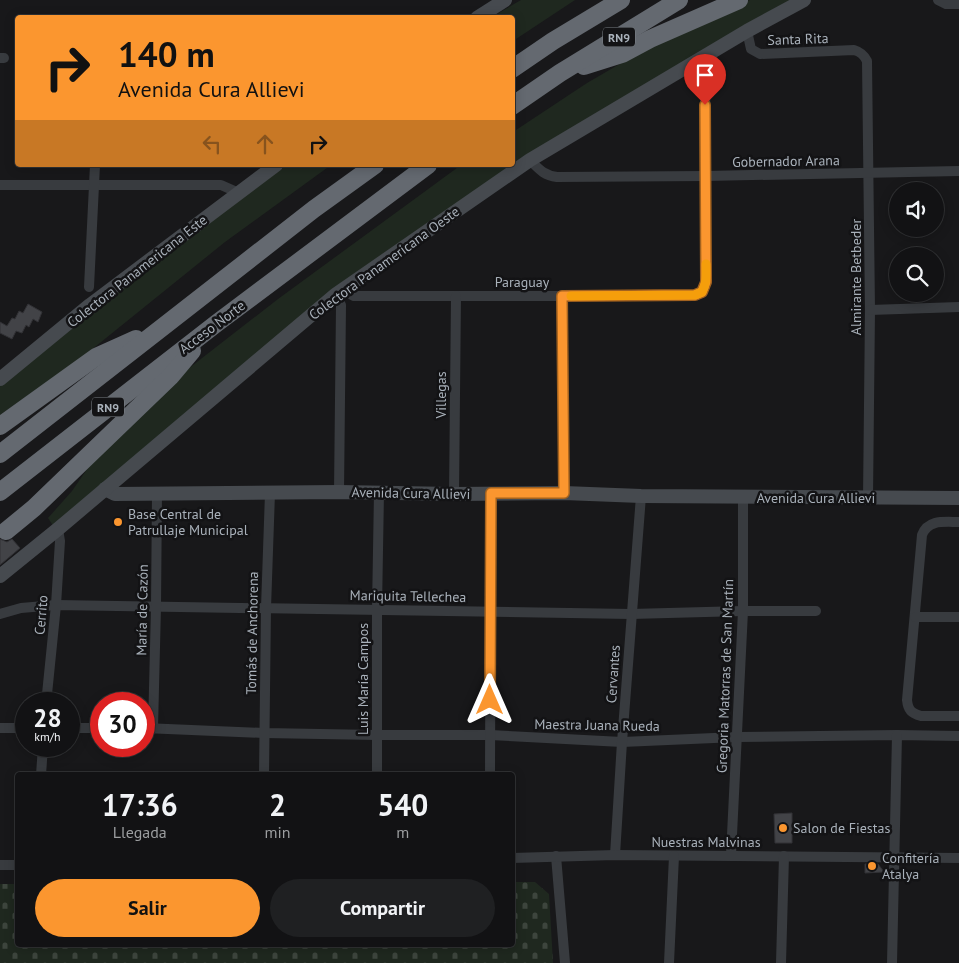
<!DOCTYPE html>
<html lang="es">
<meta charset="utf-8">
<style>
:root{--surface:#121214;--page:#1f2022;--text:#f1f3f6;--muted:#9c9ea0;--line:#313234;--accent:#fb962f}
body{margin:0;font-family:"PT Sans",sans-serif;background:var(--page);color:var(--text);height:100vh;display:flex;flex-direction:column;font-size:19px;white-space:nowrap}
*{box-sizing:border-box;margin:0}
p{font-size:16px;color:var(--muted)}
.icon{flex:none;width:28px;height:28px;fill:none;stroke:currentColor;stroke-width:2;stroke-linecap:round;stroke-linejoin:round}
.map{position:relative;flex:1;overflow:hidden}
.drawer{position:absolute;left:15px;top:772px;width:500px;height:175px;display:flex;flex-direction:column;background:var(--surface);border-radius:5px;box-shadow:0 2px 12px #0003,0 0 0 1px var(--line)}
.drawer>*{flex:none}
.hud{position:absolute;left:15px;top:15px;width:500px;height:152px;border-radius:5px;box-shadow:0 2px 12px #0003,0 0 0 1px var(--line);background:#fb962f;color:#111;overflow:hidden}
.buttons{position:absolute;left:889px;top:182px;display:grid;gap:10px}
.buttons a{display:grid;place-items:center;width:55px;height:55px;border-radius:50%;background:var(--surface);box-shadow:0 2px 12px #0003,0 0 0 1px var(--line);font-size:25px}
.speed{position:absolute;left:15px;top:692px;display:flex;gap:10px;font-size:25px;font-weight:700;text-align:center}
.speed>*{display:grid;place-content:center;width:65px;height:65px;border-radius:50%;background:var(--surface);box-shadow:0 2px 12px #0003,0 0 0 1px var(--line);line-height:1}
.speed small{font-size:12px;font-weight:400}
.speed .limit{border:8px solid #d22;background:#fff;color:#111}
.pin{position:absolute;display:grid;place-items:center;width:42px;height:42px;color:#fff;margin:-51px -21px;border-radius:50% 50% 50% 0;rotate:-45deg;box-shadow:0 0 5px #0007}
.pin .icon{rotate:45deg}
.me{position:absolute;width:55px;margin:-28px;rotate:0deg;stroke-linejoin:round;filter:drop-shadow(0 0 4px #0008)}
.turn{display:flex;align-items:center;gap:18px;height:105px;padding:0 20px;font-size:22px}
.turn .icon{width:65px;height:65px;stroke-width:2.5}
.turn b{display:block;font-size:35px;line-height:42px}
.lanes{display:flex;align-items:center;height:48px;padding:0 20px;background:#0003;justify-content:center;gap:25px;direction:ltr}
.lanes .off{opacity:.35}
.eta{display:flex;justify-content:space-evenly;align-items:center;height:85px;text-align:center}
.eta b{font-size:30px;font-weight:600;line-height:35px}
.action{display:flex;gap:10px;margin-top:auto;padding:10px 20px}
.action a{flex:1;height:58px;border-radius:30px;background:var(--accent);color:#111;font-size:20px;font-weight:600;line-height:58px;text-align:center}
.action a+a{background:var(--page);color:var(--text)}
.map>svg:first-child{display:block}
.grass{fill:#1f281f}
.cemetery{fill:url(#cemetery-stones)}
.building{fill:#424347;stroke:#323236}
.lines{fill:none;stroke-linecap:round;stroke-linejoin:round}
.street{stroke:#383b3f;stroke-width:10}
.secondary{stroke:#464a4f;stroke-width:14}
.highway{stroke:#646970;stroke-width:18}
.route-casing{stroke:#a3621f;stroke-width:12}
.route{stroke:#fb962f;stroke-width:9}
.slow{stroke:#f59e0b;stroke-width:9}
.poi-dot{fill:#fb962f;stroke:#131315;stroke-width:2}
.labels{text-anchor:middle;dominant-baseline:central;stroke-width:5;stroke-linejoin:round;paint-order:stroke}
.shield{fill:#131315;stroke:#7c8288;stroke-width:1}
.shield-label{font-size:12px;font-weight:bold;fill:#a9b1ba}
.street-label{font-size:14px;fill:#a9b1ba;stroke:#131315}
.poi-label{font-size:14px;fill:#a9b1ba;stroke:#131315;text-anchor:start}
</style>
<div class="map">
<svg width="959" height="963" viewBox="0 0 959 963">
<defs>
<pattern id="cemetery-stones" width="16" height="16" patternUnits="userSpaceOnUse" patternTransform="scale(1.25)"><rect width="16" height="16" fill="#1f281f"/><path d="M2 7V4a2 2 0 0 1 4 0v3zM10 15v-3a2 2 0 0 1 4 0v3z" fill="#3d453d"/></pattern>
</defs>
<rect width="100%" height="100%" fill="#18181a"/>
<g class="grass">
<path d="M521 0H575L513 41 512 18 492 17Z"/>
<path d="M750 0H797L333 292 54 527 48 518 72 491 90 465 161 390 278 299 461 165H512L513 132 587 83 680 29Z"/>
<path d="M287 165H331L225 242 85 355 0 415V386C93 310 189 236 287 165Z"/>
</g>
<path class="cemetery" d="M513 882H535L549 894 553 963H0V884H17L18 945H512Z"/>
<g class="building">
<path d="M28 304 42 312 38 322 33 319 29 327 26 325 22 333 16 331 12 339 0 333V322L7 326 12 318 15 319 19 311 23 313Z"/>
<path d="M0 539 7 542 12 539 20 548 0 565Z"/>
<path d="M792 813V843H775L774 814Z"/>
<path d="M865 864H878L884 872 865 873Z"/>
</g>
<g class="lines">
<g class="street">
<path d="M938 0 946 4H959"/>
<path d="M747 31 751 49 760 54 854 50C861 52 864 55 867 61L870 310 868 498"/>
<path d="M0 58H4"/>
<path d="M530 160C539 169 543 175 557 177L706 176 959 171"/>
<path d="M0 185H221L239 193"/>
<path d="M89 287 95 165"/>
<path d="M343 290 354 296H562L695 295 702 292 706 282V176L705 70 703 58"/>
<path d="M335 295 341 305 339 492"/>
<path d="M562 296 564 493"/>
<path d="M870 310 959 307"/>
<path d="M454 494 456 296"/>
<path d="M959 522C945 522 928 519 922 535L907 700C908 710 911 713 921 716H959"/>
<path d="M0 614 21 608 56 605 631 614 743 611H816"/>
<path d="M915 617H959"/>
<path d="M46 704 56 605 60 541 58 529"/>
<path d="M0 728H26"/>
<path d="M69 728H101"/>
<path d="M144 728 264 733 377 735H490L622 742 737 737 897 735 959 736"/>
<path d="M153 728 156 607 157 493"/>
<path d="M41 775 43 746"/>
<path d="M264 775 266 608 270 493"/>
<path d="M377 775V609L379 492"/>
<path d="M490 775 491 493"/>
<path d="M615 855 622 742 641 496"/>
<path d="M731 855 743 611V497"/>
<path d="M556 856 565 963"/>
<path d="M512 858 615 855 959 858"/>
<path d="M0 865H18"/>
<path d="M669 963 674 856"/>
<path d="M781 963 784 856"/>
<path d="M892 963 897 735"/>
</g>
<g class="secondary">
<path d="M477 18 505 0"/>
<path d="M0 379 90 305 276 165"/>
<path d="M105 489 115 494 339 492 454 494 564 493 641 496 959 498"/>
<path d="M0 576 58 529 335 295 530 160 747 31 804 0"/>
</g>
<g class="highway">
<path d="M584 66 622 54 650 39 739 0"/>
<path d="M512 69 553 41 621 0"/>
<path d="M512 106 560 73 679 0"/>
<path d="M0 426 96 357 136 339"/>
<path d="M0 454 314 209 375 165"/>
<path d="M0 492 217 323 428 165"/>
<path d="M6 531 34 508 171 376 192 351"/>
</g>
</g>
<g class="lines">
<g class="route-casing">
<path id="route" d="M490 700 491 493H564L562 296 695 295 702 292 706 282 705 105"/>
</g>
<use href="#route" class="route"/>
<path class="slow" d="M571 296 695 295 702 292C707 283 706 275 706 264"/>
</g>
<g class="poi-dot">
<circle cx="118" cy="522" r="5"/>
<circle cx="783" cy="828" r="5"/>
<circle cx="872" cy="866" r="5"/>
</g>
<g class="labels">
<g class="shield">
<rect x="603" y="27.5" width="32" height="19" rx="4"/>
<rect x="92" y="397.5" width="32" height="19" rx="4"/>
</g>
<g class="shield-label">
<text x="619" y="37">RN9</text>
<text x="108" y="407">RN9</text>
</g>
<g class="street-label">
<text transform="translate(798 39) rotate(-2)">Santa Rita</text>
<text transform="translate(786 161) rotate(-1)">Gobernador Arana</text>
<text transform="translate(384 263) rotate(-36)">Colectora Panamericana Oeste</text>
<text transform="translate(137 271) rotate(-38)">Colectora Panamericana Este</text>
<text transform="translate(856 277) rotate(-90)">Almirante Betbeder</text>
<text x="522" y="282">Paraguay</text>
<text transform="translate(212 327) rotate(-37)">Acceso Norte</text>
<text transform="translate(441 395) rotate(-90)">Villegas</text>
<text transform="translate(411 493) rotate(1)">Avenida Cura Allievi</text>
<text x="816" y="498">Avenida Cura Allievi</text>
<text transform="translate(408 596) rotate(1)">Mariquita Tellechea</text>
<text transform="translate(142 610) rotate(-89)">María de Cazón</text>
<text transform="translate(41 615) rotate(-85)">Cerrito</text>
<text transform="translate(252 633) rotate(-89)">Tomás de Anchorena</text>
<text transform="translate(613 674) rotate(-86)">Cervantes</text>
<text transform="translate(725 676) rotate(-88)">Gregoria Matorras de San Martín</text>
<text transform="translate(363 679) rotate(-90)">Luis María Campos</text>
<text transform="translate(597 725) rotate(1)">Maestra Juana Rueda</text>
<text x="706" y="842">Nuestras Malvinas</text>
</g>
<g class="poi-label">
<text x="128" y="514">Base Central de<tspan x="128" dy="16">Patrullaje Municipal</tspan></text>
<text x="793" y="828">Salon de Fiestas</text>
<text x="882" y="858">Confitería<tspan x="882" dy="16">Atalya</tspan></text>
</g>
</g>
</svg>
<div class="buttons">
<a><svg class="icon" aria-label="sound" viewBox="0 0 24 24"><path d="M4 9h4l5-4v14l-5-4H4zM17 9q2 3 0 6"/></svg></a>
<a><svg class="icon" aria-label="search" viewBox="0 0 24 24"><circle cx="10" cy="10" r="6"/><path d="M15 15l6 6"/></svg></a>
</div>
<div class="speed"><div>28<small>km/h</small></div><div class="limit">30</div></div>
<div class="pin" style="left:705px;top:105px;background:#d93025"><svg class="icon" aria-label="arrive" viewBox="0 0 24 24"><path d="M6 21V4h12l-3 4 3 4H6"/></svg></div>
<svg class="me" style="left:490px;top:700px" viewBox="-20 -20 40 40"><path d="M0-17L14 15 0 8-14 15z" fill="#fb962f" stroke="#fff" stroke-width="4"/></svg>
<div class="hud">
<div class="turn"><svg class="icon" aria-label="right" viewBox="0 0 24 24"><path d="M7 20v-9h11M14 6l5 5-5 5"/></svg><div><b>140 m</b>Avenida Cura Allievi</div></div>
<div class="lanes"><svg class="icon off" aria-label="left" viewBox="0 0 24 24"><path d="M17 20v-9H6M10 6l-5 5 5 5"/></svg><svg class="icon off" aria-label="ahead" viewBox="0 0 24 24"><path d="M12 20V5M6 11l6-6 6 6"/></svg><svg class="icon" aria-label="right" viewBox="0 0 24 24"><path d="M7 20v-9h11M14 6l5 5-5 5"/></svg></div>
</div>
<section class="drawer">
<div class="eta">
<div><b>17:36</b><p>Llegada</p></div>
<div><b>2</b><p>min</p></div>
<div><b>540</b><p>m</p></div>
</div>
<div class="action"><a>Salir</a><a>Compartir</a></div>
</section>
</div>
